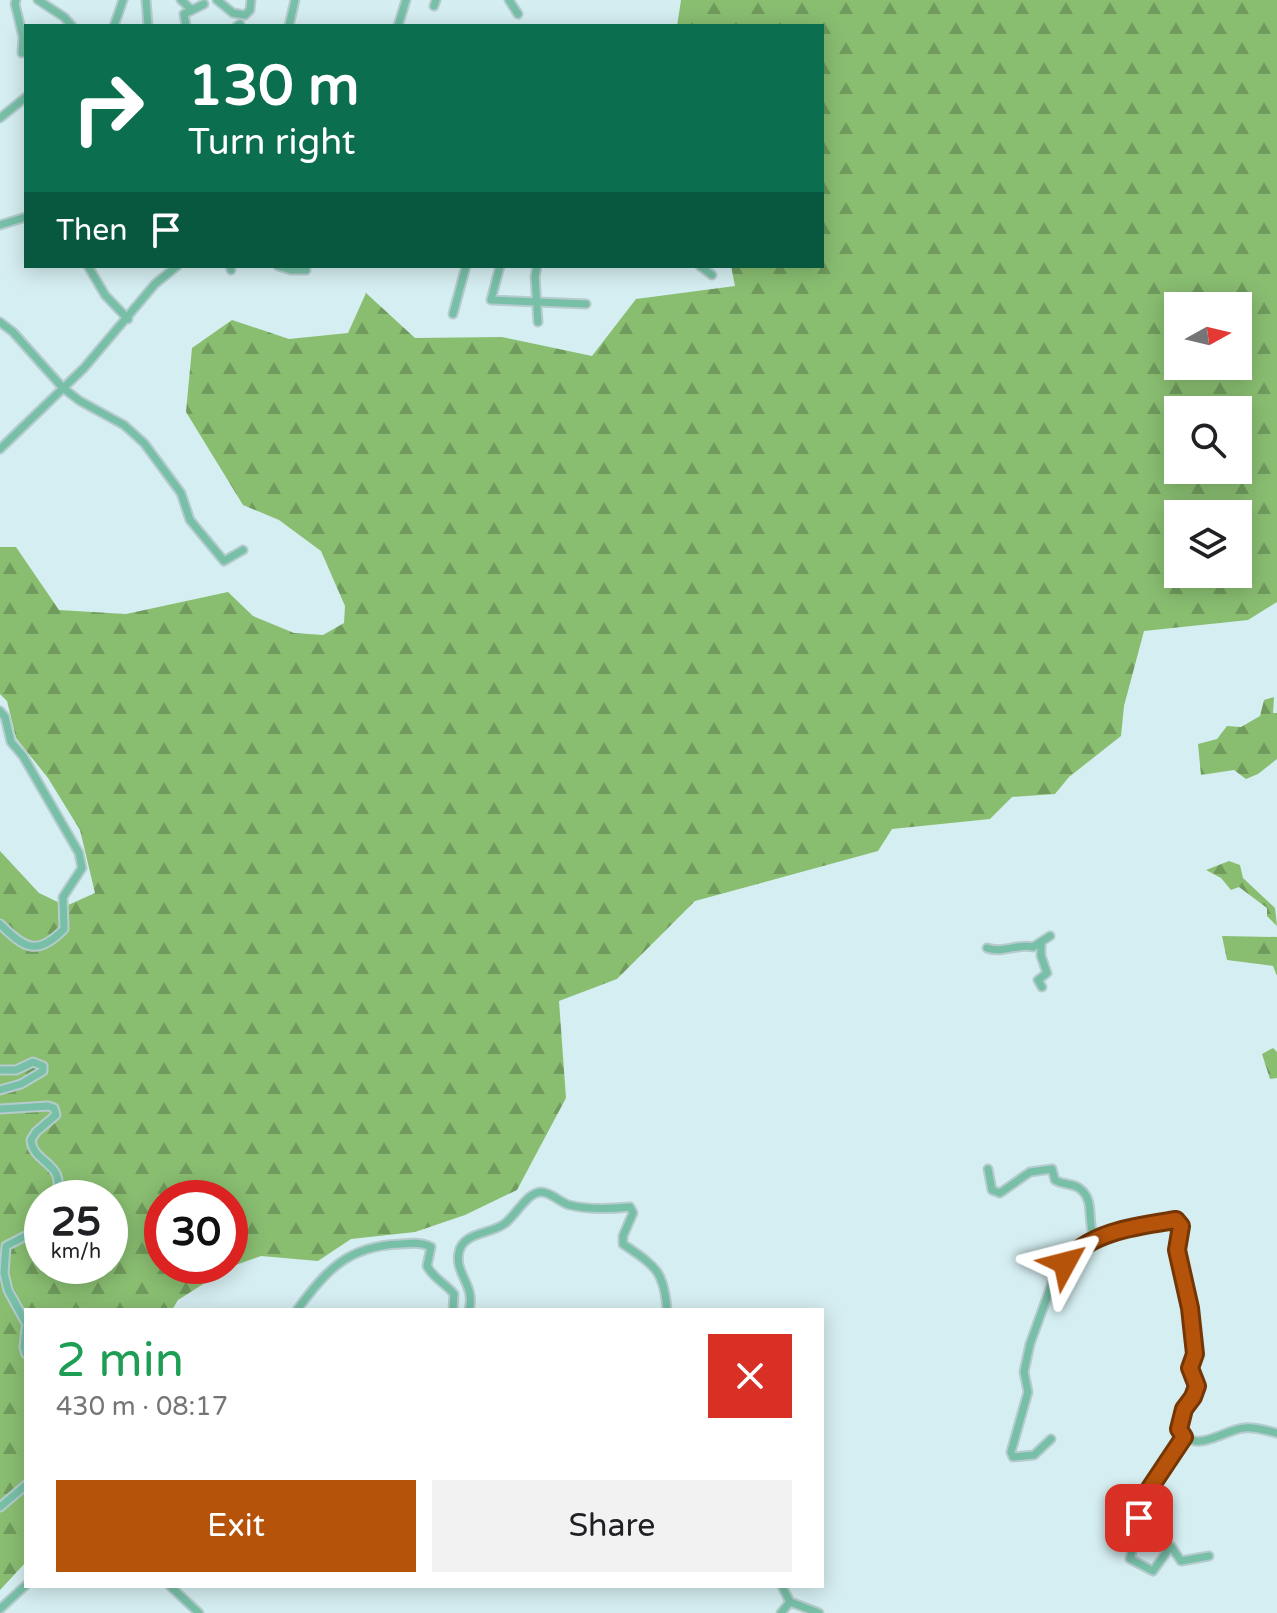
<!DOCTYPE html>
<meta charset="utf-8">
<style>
:root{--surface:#fff;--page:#f2f2f2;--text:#202124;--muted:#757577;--accent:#b45309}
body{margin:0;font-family:"Varela Round",sans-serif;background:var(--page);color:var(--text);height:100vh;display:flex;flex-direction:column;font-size:30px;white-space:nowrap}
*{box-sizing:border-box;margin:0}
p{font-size:26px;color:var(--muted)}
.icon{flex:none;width:44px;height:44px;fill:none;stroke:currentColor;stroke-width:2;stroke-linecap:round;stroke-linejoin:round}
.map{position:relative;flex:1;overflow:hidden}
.sheet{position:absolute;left:24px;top:1308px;width:800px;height:280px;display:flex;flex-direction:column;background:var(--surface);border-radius:0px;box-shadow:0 4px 20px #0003}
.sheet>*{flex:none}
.banner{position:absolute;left:24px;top:24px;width:800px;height:244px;border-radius:0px;box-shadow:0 4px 20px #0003;background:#0b6e4f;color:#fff;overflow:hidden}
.needle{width:52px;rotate:82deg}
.buttons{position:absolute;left:1164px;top:292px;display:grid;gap:16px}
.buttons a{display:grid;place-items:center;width:88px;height:88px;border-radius:0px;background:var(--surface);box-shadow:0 4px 20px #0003;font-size:40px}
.speed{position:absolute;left:24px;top:1180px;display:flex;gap:16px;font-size:40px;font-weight:700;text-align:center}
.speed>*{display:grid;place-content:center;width:104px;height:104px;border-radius:50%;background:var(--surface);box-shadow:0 4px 20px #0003;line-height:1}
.speed small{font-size:20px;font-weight:400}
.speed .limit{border:12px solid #d22;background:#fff;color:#111}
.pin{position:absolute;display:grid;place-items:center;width:68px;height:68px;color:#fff;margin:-34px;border-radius:16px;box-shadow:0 4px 12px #0006}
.me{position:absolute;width:88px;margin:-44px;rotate:52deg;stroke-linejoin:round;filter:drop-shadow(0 0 6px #0008)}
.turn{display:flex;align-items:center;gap:28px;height:168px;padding:0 32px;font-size:36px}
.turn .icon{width:104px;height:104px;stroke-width:2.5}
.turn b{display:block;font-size:56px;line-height:68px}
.then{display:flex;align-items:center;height:76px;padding:0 32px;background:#0003;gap:16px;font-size:30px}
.round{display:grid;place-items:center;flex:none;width:84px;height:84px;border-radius:0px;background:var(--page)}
.headline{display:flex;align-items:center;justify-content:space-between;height:136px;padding:0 32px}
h1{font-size:48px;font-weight:600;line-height:60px;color:#1e9e55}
.button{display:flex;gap:16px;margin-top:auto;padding:16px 32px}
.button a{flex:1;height:92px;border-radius:0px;background:var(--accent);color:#fff;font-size:32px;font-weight:600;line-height:92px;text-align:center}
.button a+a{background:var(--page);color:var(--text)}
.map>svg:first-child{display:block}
.forest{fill:url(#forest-firs);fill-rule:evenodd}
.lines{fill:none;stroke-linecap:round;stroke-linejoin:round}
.minor-casing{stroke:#b5cbcd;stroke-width:11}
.minor{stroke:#77bfa7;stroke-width:7}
.route-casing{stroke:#753606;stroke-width:20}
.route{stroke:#b45309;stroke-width:14}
</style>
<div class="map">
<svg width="1277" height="1613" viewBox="0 0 1277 1613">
<defs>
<pattern id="forest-firs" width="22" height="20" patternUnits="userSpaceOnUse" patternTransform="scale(2)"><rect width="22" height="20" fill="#89be71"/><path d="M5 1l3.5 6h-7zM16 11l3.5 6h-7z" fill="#709b5d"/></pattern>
</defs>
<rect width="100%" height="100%" fill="#d5eef1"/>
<g class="forest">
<path d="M681 0H1277V602L1248 620 1144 631 1124 706 1121 736 1069 777 1055 794 1012 797 990 819 892 829 878 851 695 901 617 979 559 1001 566 1098 517 1190 465 1215 415 1232 351 1239 318 1261 261 1256 230 1267 178 1300 172 1310H26V1562L0 1590V851L39 893 66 906 95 893 80 830 48 778 16 738 7 701 0 694V547H16L59 610 126 614 228 592 253 616 294 633 323 635 344 623 345 606 321 551 279 520 243 505 186 412 192 348 232 320 289 339 348 333 366 293 415 338 502 337 592 356 636 299 735 286 731 266H822V26H677ZM1178 306H1238V366H1178ZM1178 410H1238V470H1178ZM1178 514H1238V574H1178ZM42 1198H110V1266H42ZM162 1198H230V1266H162Z"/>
<path d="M1274 697 1273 713H1277V759L1258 774 1246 779 1234 770 1201 775 1198 744 1217 739 1227 726 1241 727 1260 716 1264 700Z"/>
<path d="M1229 861 1240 865 1243 878 1275 908 1277 926 1267 916V908L1239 887 1231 890 1221 878 1206 870Z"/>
<path d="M1222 936 1277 937V976L1273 966 1227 960Z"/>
<path d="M1273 1048 1277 1052V1078L1270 1079 1262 1054Z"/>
</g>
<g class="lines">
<g class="minor-casing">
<g id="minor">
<path d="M16 0 15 4 23 37 22 53"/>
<path d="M38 0 64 17 72 26"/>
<path d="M146 0 148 26"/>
<path d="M181 0 192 10"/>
<path d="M217 0 233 13 245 15 250 10 251 0"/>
<path d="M509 0 518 14"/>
<path d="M434 6 436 0"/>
<path d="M114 26 123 0"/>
<path d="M186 26 184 14 204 4"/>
<path d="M237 26 240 24"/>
<path d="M289 26 295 0"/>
<path d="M398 26 406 0"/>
<path d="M0 118 26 97"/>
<path d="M0 225 26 217"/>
<path d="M88 266 105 295 128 319"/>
<path d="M230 266 231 270"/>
<path d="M278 266 291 270H306"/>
<path d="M500 266 491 300 586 304"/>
<path d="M537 266 535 277 538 322"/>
<path d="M700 266 712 275"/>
<path d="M453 314 466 266"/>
<path d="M0 322 13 332 63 388 80 401 124 425 144 443 181 493 190 520 224 561 243 550"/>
<path d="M0 449 84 368 155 284 177 266"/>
<path d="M0 711 5 717 11 742 23 756 79 853 82 868 63 897 64 929C37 957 24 948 0 924"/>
<path d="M1041 944V956L1047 973 1038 980 1042 987"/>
<path d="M987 948C1003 954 1018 943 1033 947L1050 936"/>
<path d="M0 1070H16L33 1062 43 1066V1071L21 1084 0 1090"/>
<path d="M0 1109 48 1106 54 1108 56 1115 36 1132 31 1140C33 1165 69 1162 55 1198"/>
<path d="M988 1169 992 1190 1000 1193 1030 1172 1052 1169 1055 1180C1063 1185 1072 1183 1079 1188 1096 1200 1086 1220 1094 1236L1176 1220 1181 1226 1177 1250 1190 1308 1195 1354 1190 1368 1197 1386 1193 1397 1184 1409 1179 1429C1195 1456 1222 1430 1244 1428 1255 1426 1266 1431 1277 1433"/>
<path d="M297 1310C326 1270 348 1246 400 1244 411 1243 421 1242 431 1247L427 1266C434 1279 445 1283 454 1294L453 1310"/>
<path d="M469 1310C476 1285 454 1274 459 1252 463 1232 491 1234 504 1224 516 1216 526 1193 541 1192 551 1192 559 1202 569 1205 589 1210 610 1209 630 1207L633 1213 623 1236V1244C655 1266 664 1270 667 1310"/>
<path d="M26 1323 8 1290 4 1273 6 1246 39 1229 42 1224"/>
<path d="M26 1328 24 1347 26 1354"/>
<path d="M1184 1437 1148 1491 1130 1559 1153 1571 1171 1546 1181 1561 1209 1556"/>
<path d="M1051 1439 1034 1455 1013 1457 1011 1452 1028 1392 1024 1372 1030 1344 1055 1275 1075 1250 1097 1237"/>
<path d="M0 1507 26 1485"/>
<path d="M170 1586 199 1613"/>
<path d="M782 1586 790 1602 819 1613"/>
<path d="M0 1609 26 1585"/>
<path d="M781 1613 790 1602"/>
</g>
</g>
<use href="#minor" class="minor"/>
</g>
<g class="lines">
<g class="route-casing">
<path id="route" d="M1065 1263C1090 1231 1138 1226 1176 1220L1181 1226 1177 1250 1190 1308 1195 1354 1190 1368 1197 1386 1193 1397 1184 1409 1179 1429 1184 1437 1148 1491 1139 1518"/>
</g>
<use href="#route" class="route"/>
</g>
</svg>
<div class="buttons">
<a><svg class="needle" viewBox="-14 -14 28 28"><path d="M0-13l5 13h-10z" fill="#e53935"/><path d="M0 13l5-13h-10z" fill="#757577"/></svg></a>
<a><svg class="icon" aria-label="search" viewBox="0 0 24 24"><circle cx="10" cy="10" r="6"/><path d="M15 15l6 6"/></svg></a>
<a><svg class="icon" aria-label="layers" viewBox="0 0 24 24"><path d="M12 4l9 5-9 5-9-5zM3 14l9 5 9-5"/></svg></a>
</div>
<div class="speed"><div>25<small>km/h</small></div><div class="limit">30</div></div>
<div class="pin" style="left:1139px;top:1518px;background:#d93025"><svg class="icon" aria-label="arrive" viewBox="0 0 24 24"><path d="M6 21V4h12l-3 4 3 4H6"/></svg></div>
<svg class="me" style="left:1065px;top:1263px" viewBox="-20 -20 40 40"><path d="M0-17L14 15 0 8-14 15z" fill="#b45309" stroke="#fff" stroke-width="4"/></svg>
<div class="banner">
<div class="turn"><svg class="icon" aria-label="right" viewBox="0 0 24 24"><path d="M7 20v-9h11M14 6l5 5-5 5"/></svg><div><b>130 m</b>Turn right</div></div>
<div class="then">Then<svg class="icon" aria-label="arrive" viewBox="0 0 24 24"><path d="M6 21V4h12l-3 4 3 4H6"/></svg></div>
</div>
<section class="sheet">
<div class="headline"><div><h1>2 min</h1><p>430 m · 08:17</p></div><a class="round" style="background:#d93025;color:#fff"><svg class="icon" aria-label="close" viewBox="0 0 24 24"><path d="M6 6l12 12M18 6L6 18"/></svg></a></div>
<div class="button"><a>Exit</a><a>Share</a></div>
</section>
</div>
